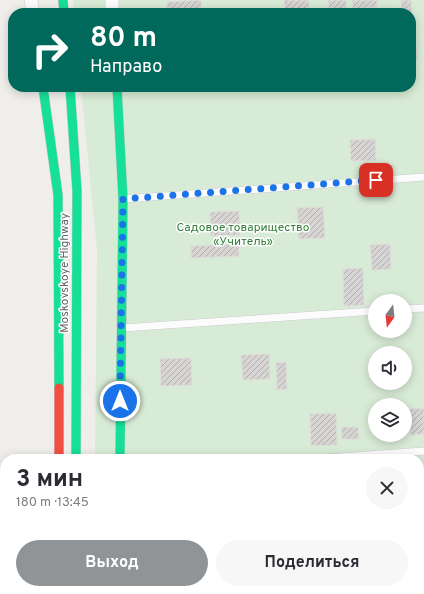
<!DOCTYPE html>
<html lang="ru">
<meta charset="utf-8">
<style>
:root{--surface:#fff;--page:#f7f7f7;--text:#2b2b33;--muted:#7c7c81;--accent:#919496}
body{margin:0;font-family:Overpass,sans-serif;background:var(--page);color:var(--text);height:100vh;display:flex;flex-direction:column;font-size:15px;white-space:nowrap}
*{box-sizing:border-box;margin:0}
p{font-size:13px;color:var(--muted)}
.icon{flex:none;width:22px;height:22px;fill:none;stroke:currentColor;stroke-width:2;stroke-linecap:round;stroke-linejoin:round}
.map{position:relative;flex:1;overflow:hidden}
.panel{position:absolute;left:0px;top:454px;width:424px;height:140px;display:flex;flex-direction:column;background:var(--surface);border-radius:16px 16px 0 0;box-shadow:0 2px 10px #0003}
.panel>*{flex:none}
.banner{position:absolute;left:8px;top:8px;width:408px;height:84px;border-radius:16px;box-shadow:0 2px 10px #0003;background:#00695c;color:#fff;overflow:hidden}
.needle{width:26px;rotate:195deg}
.controls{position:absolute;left:368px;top:294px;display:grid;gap:8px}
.controls a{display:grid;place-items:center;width:44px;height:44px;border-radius:50%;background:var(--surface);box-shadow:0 2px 10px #0003;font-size:20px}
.pin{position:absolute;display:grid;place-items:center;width:34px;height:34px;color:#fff;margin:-17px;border-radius:8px;box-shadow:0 2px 6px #0006}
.me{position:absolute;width:44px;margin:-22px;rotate:0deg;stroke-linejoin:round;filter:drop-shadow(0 0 3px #0008)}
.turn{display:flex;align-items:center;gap:14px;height:84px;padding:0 16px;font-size:18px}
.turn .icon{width:52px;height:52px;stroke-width:2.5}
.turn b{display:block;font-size:28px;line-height:34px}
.round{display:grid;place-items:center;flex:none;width:42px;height:42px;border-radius:21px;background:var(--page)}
.headline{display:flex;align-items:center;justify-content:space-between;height:68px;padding:0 16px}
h1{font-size:24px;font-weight:700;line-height:30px}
.primary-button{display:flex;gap:8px;margin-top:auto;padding:8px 16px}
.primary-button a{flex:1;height:46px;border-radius:24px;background:var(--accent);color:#fff;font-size:16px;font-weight:700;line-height:46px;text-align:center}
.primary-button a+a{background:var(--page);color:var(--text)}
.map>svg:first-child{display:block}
.garden{fill:#d8ebd6;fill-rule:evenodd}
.building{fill:url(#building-hatch);stroke:#deddd9}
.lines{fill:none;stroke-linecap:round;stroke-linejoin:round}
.lane-casing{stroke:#cbcccc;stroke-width:8}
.street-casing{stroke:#cbcccc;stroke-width:14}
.fast-casing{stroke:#cacacb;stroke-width:10}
.jam-casing{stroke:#cacacb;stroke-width:10}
.lane{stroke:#fdfcfc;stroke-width:7}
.street{stroke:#fdfcfc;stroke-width:13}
.fast{stroke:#16e098;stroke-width:9}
.jam{stroke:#f24e42;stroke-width:9}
.route{stroke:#1a73e8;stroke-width:7;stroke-dasharray:0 12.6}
.labels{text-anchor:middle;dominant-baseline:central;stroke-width:3;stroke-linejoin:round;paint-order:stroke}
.park-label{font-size:12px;fill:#348238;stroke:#fff}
.street-label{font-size:12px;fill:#5f6368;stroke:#fff}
</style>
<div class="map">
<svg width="424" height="594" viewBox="0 0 424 594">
<defs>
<pattern id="building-hatch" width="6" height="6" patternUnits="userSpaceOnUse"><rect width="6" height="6" fill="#d6d5d3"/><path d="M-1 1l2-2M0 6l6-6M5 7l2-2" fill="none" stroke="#b1b0af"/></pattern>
</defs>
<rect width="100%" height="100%" fill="#efeeea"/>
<path class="garden" d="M73 0H424V594H95V589H419V459H95L97 251 81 87H411V13H74ZM375 301H405V331H375ZM375 353H405V383H375ZM375 405H405V435H375Z"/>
<g class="building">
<path d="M201 0 202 13H167V2Z"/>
<path d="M284 0H309L310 13H285Z"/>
<path d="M328 0H346L347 12 329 13Z"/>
<path d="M352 0H377V7L353 9Z"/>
<path d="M401 0H411L413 32H411V13H402Z"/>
<path d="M411 35H415L417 59 411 60Z"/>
<path d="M375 139 376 160 351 161 350 140Z"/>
<path d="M323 207 325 238 299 239 297 208Z"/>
<path d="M239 211 240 235 211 236 210 212Z"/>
<path d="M239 244V256L191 258V246Z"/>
<path d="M390 244 391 269 372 270 370 245Z"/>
<path d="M363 268 364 305 344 306 343 269Z"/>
<path d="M269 354 270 379 243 380 241 355Z"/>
<path d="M191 358 192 385 161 386 160 359Z"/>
<path d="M286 362 287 389 277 390 276 363Z"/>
<path d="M424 408V434L410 435 409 409Z"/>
<path d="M336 413 337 445 311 446 310 414Z"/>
<path d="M341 427H358L359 439H342Z"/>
<rect x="388" y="589" width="23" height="5"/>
</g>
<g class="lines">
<g class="lane-casing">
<g id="lane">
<path d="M123 199 424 177"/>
<path d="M405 309 424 308"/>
<path d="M122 328 375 311"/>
<path d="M312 459 424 451"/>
<path d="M419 580 424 579"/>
<path d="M250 594 310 589"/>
</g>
</g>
<g class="street-casing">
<g id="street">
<path d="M31 0 33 13"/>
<path d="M112 0V13"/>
<path d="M59 589V594"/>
<path d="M121 589V594"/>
</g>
</g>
<g class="fast-casing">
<g id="fast">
<path d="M63 0 64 13"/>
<path d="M43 87 58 195 59 388"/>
<path d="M70 87 77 191 76 459"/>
<path d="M117 87 123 199 120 459"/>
<path d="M75 589V594"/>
</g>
</g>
<g class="jam-casing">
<path id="jam" d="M59 388V459"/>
</g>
<use href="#lane" class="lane"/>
<use href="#street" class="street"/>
<use href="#fast" class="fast"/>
<use href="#jam" class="jam"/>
</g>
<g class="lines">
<path class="route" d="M120 401 123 199 376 180"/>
</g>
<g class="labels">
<g class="park-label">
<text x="243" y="228">Садовое товарищество<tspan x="243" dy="14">«Учитель»</tspan></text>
</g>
<g class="street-label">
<text transform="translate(65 273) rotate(-90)">Moskovskoye Highway</text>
</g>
</g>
</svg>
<div class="controls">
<a><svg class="needle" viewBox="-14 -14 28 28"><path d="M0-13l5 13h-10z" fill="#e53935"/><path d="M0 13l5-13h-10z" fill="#7c7c81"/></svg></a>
<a><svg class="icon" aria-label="sound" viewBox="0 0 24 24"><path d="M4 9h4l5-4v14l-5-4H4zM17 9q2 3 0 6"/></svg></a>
<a><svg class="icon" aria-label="layers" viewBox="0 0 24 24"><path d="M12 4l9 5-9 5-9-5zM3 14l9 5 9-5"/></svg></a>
</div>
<div class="pin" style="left:376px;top:180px;background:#d93025"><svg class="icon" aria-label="arrive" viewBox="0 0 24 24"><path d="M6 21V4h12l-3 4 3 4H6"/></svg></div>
<svg class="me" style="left:120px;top:401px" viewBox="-20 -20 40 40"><circle r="17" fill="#1a73e8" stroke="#fff" stroke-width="3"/><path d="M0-11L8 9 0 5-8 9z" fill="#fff"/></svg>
<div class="banner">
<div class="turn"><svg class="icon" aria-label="right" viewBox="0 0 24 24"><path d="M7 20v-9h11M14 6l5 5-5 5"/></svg><div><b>80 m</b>Направо</div></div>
</div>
<section class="panel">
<div class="headline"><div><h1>3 мин</h1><p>180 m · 13:45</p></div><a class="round"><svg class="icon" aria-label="close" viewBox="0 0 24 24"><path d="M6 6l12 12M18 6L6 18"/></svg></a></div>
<div class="primary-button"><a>Выход</a><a>Поделиться</a></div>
</section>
</div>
